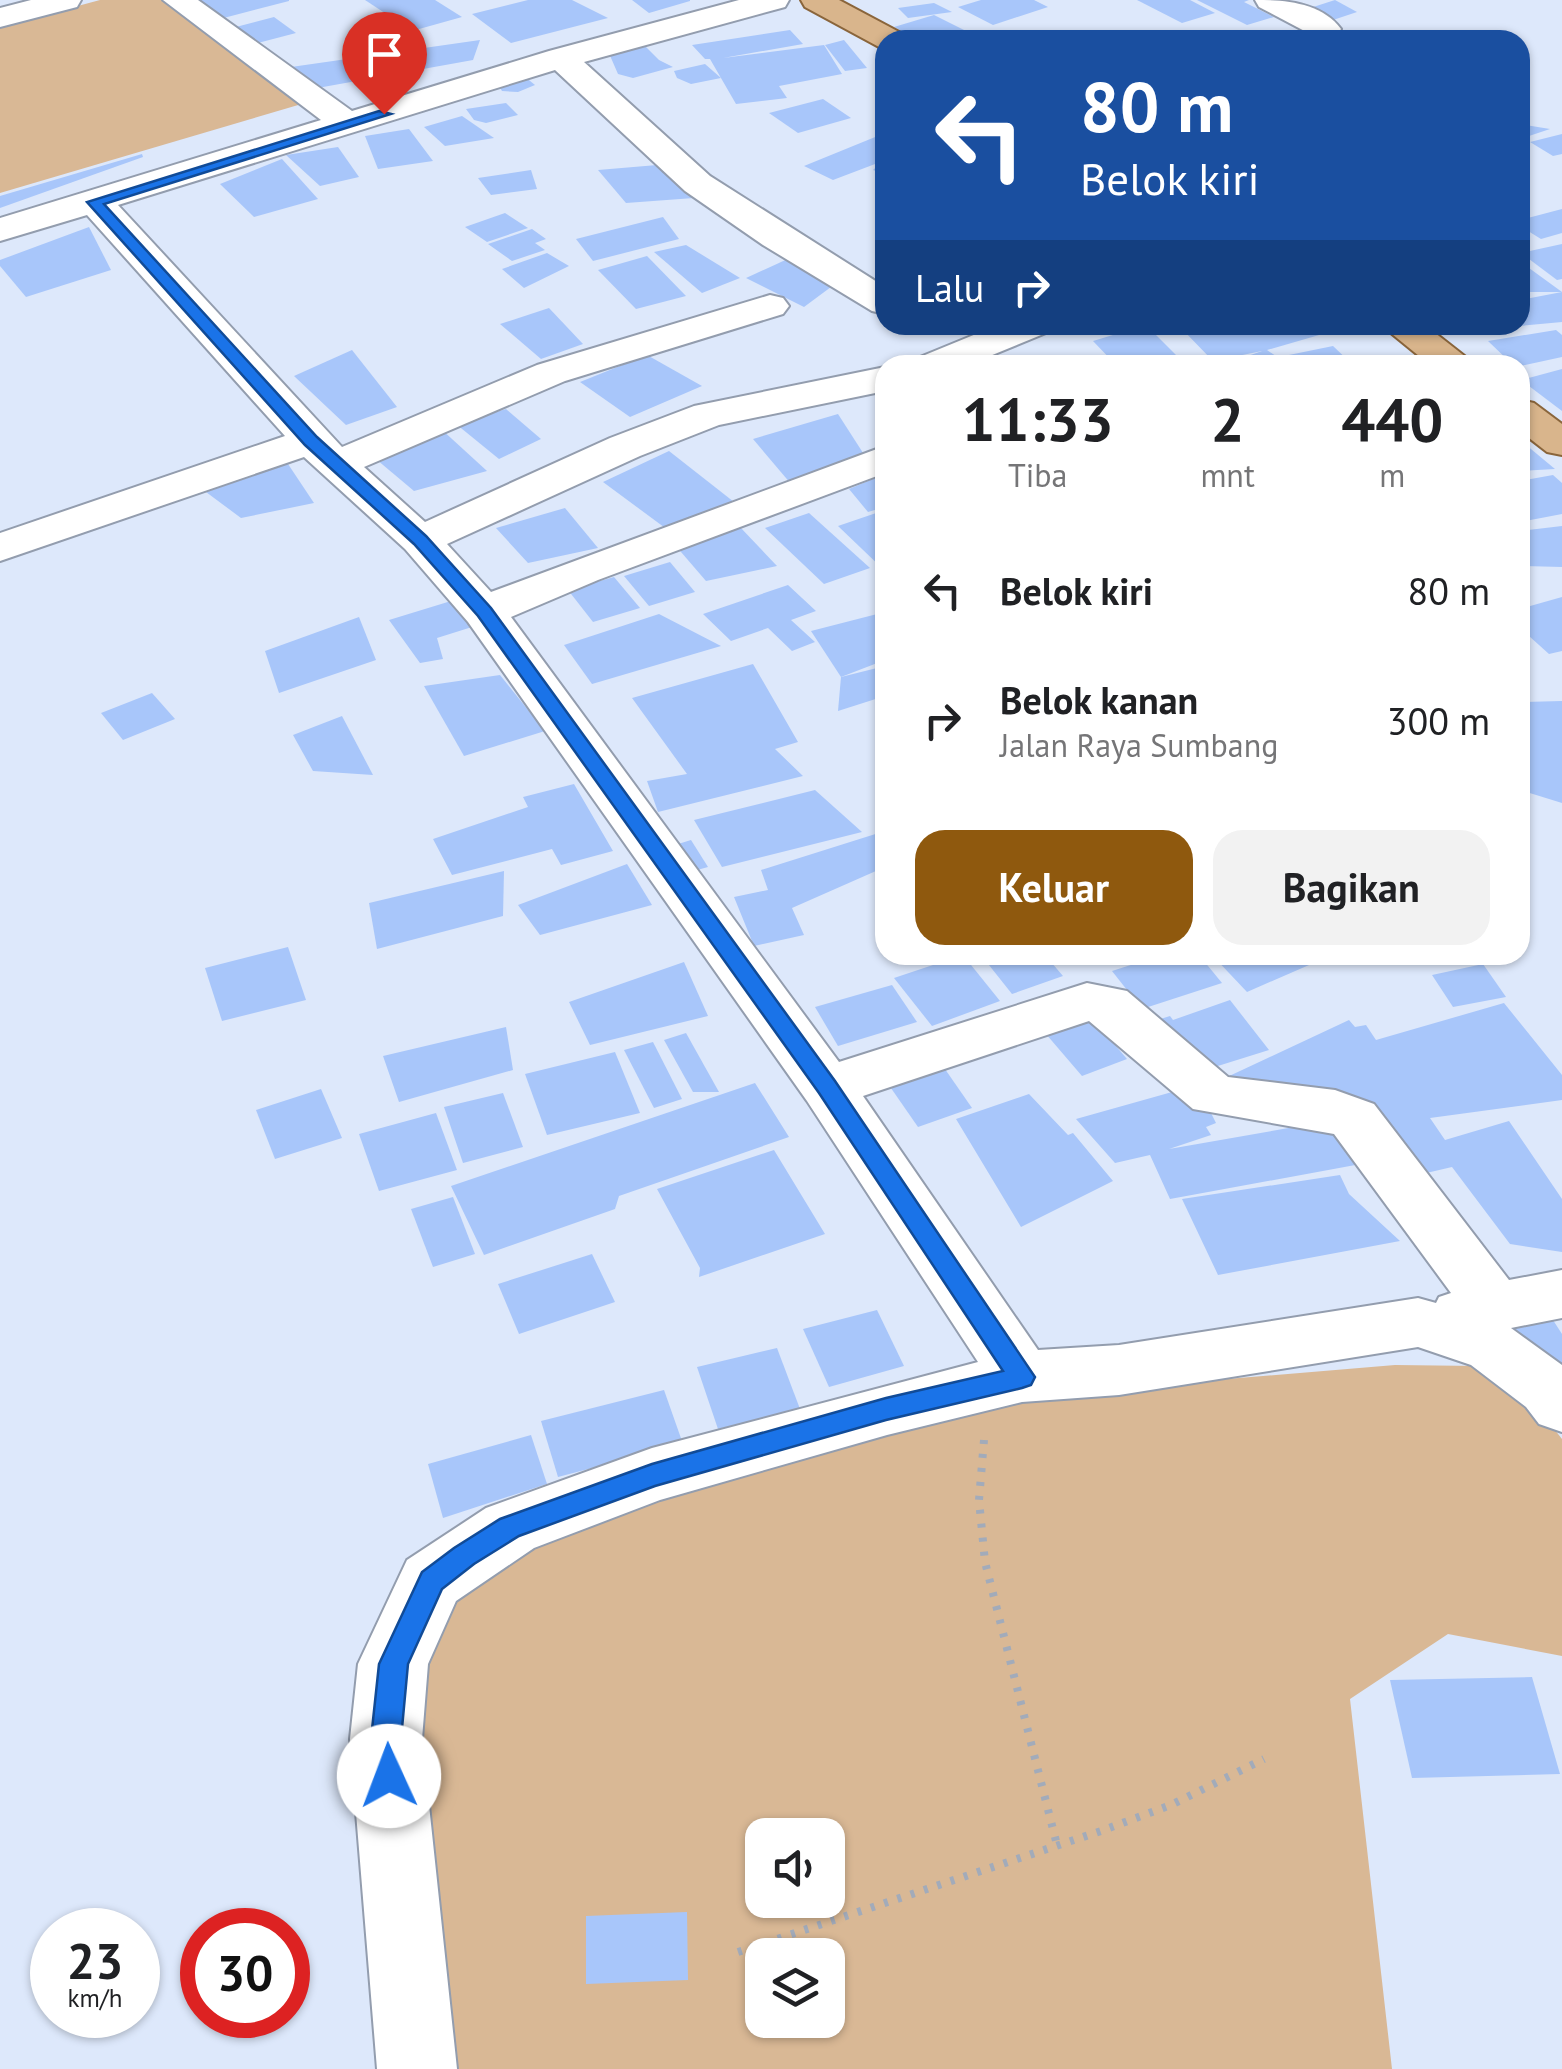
<!DOCTYPE html>
<html lang="id">
<style>
:root{--surface:#fff;--page:#f2f2f2;--text:#202124;--muted:#757577;--accent:#8f590e}
body{margin:0;font-family:"PT Sans",sans-serif;background:var(--page);color:var(--text);height:100vh;display:flex;flex-direction:column;font-size:38px;white-space:nowrap}
*{box-sizing:border-box;margin:0}
p{font-size:32px;color:var(--muted)}
.icon{flex:none;width:55px;height:55px;fill:none;stroke:currentColor;stroke-width:2;stroke-linecap:round;stroke-linejoin:round}
.map{position:relative;flex:1;overflow:hidden}
.side{position:absolute;left:875px;top:355px;width:655px;height:610px;display:flex;flex-direction:column;background:var(--surface);border-radius:30px;box-shadow:0 2px 8px #0004}
.side>*{flex:none}
.guide{position:absolute;left:875px;top:30px;width:655px;height:305px;border-radius:30px;box-shadow:0 2px 8px #0004;background:#1a4fa0;color:#fff;overflow:hidden}
.fabs{position:absolute;left:745px;top:1818px;display:grid;gap:20px}
.fabs a{display:grid;place-items:center;width:100px;height:100px;border-radius:20px;background:var(--surface);box-shadow:0 2px 8px #0004;font-size:50px}
.speed{position:absolute;left:30px;top:1908px;display:flex;gap:20px;font-size:50px;font-weight:700;text-align:center}
.speed>*{display:grid;place-content:center;width:130px;height:130px;border-radius:50%;background:var(--surface);box-shadow:0 2px 8px #0004;line-height:1}
.speed small{font-size:25px;font-weight:400}
.speed .limit{border:15px solid #d22;background:#fff;color:#111}
.pin{position:absolute;display:grid;place-items:center;width:85px;height:85px;color:#fff;margin:-102px -42px;border-radius:50% 50% 50% 0;rotate:-45deg;box-shadow:0 0 10px #0007}
.pin .icon{rotate:45deg}
.me{position:absolute;width:110px;margin:-55px;rotate:358deg;stroke-linejoin:round;filter:drop-shadow(0 0 8px #0008)}
.turn{display:flex;align-items:center;gap:35px;height:210px;padding:0 40px;font-size:45px}
.turn .icon{width:130px;height:130px;stroke-width:2.5}
.turn b{display:block;font-size:70px;line-height:85px}
.then{display:flex;align-items:center;height:95px;padding:0 40px;background:#0003;gap:20px;font-size:38px}
.eta{display:flex;justify-content:space-evenly;align-items:center;height:170px;text-align:center}
.eta b{font-size:60px;font-weight:800;line-height:70px}
.button{display:flex;gap:20px;margin-top:auto;padding:20px 40px}
.button a{flex:1;height:115px;border-radius:30px;background:var(--accent);color:#fff;font-size:40px;font-weight:800;line-height:115px;text-align:center}
.button a+a{background:var(--page);color:var(--text)}
ul{padding:0;list-style:none}
li{display:flex;align-items:center;gap:30px;height:130px;padding:0 40px}
li div{flex:1}
li b{display:block;font-size:38px}
li em{font-style:normal}
.map>svg:first-child{display:block}
.green{fill:#d9b895;fill-rule:evenodd}
.building{fill:#a8c6fa}
.lines{fill:none;stroke-linecap:round;stroke-linejoin:round}
.minor-casing{stroke:#939dae;stroke-width:4}
.major-casing{stroke:#8a653b;stroke-width:4}
.path{stroke:#a2abba;stroke-width:8;stroke-dasharray:4 10;stroke-linecap:butt}
.minor{fill:#fff;fill-rule:evenodd}
.major{fill:#d9b58c;fill-rule:evenodd}
.route{fill:#1a73e8;stroke:#114b97;stroke-width:2.5}
</style>
<div class="map">
<svg width="1562" height="2069" viewBox="0 0 1562 2069">
<rect width="100%" height="100%" fill="#dde8fb"/>
<g class="green">
<path d="M100 0H168L305 103 0 193V27Z"/>
<path d="M1395 1365 1478 1366 1528 1396 1562 1439V1656L1448 1634 1350 1699 1392 2069H454L414 1705 447 1586 505 1542 1024 1396ZM762 1835H828V1900H762ZM762 1955H828V2020H762Z"/>
</g>
<g class="building">
<path d="M201 0H289V1L216 20 192 2Z"/>
<path d="M365 0H435L462 17 412 31Z"/>
<path d="M528 0H572L608 18 511 43 472 14Z"/>
<path d="M632 0H690V1L649 13Z"/>
<path d="M981 0H1034L1048 7 993 25 958 7Z"/>
<path d="M1137 0H1190L1215 13 1182 23Z"/>
<path d="M1197 0H1249L1244 2 1274 17 1247 25Z"/>
<path d="M1335 0 1357 12 1333 20 1307 9Z"/>
<path d="M934 3 952 12 908 18 898 8Z"/>
<path d="M934 15 968 32 944 40H919L894 27Z"/>
<path d="M274 17 296 33 254 44 232 28Z"/>
<path d="M790 30 803 44 723 58 824 45 842 74 779 86 787 98 736 104 710 59H705L692 45Z"/>
<path d="M480 40 473 60 312 89 284 68Z"/>
<path d="M639 40 659 60 673 67 633 78 618 74 608 51Z"/>
<path d="M844 40 867 68 845 71 825 45Z"/>
<path d="M705 64 721 78 691 84 677 78 674 71Z"/>
<path d="M524 76 535 85 518 92 502 91 497 83Z"/>
<path d="M823 99 851 118 798 133 769 113Z"/>
<path d="M506 103 518 115 486 123 474 120 466 109Z"/>
<path d="M462 116 494 138 445 146 424 127Z"/>
<path d="M1520 124 1550 129 1526 137 1520 134Z"/>
<path d="M409 129 433 161 378 169 365 136Z"/>
<path d="M885 133V174L873 170 883 161 833 180 804 166Z"/>
<path d="M1562 134V154L1553 156 1530 142Z"/>
<path d="M338 147 359 177 320 186 286 155Z"/>
<path d="M142 154 143 157 0 208V196Z"/>
<path d="M282 159 318 199 254 217 220 184Z"/>
<path d="M669 164 694 198 626 203 598 170Z"/>
<path d="M531 170 537 189 491 195 478 178Z"/>
<path d="M1562 209V233L1541 239 1520 226V220Z"/>
<path d="M505 213 528 228 487 242 465 227Z"/>
<path d="M663 217 679 239 593 261 576 239Z"/>
<path d="M89 227 111 270 26 297 0 266V260Z"/>
<path d="M532 229 546 239 535 243 545 250 512 261 488 244Z"/>
<path d="M1562 244V279L1557 280 1521 253Z"/>
<path d="M686 245 740 278 702 293 654 252Z"/>
<path d="M547 253 569 266 524 288 502 269Z"/>
<path d="M647 256 686 296 636 309 598 270Z"/>
<path d="M792 257 835 284 804 307 746 278Z"/>
<path d="M1529 268 1562 292V322L1520 326V300L1562 292H1520V269Z"/>
<path d="M549 308 583 344 541 359 500 324Z"/>
<path d="M1146 325 1186 365H1164L1144 358 1142 365H1116L1093 341Z"/>
<path d="M1196 325H1318L1326 333 1267 350 1289 365H1222L1262 351 1213 361 1181 328Z"/>
<path d="M1556 330 1562 335V357L1520 366 1513 365 1488 341Z"/>
<path d="M1333 346 1353 365H1293L1284 356Z"/>
<path d="M352 350 397 407 346 425 294 376Z"/>
<path d="M647 355 702 386 630 417 580 382Z"/>
<path d="M1562 369V411L1521 380Z"/>
<path d="M506 409 541 439 499 459 456 424Z"/>
<path d="M838 414 865 456 797 491 753 439Z"/>
<path d="M440 428 487 471 414 491 370 454Z"/>
<path d="M1520 440 1555 469 1520 471Z"/>
<path d="M669 451 734 502 672 533 603 482Z"/>
<path d="M288 464 314 503 241 518 206 492Z"/>
<path d="M885 474V507L868 512 849 489Z"/>
<path d="M1553 475 1562 483V514L1520 522V481Z"/>
<path d="M565 508 598 548 528 563 496 528Z"/>
<path d="M885 510V571L838 526Z"/>
<path d="M809 513 870 568 824 584 765 528Z"/>
<path d="M1562 526V567L1520 566V531Z"/>
<path d="M740 527 777 566 706 581 675 545Z"/>
<path d="M670 562 695 592 649 606 624 576Z"/>
<path d="M614 577 640 608 593 622 568 590Z"/>
<path d="M788 585 816 611 791 620 815 642 792 651 768 628 731 641 703 614Z"/>
<path d="M1562 597V651L1549 654 1520 628V609Z"/>
<path d="M451 601 472 627 437 638 443 659 420 663 389 620Z"/>
<path d="M885 612V660L841 677 811 631Z"/>
<path d="M659 614 721 646 592 684 564 645Z"/>
<path d="M359 617 376 660 279 693 265 651Z"/>
<path d="M753 664 798 742 775 749 803 776 658 812 647 781 687 774 632 698Z"/>
<path d="M885 666V696L838 711 841 677Z"/>
<path d="M500 675 545 731 464 756 424 686Z"/>
<path d="M152 693 175 719 123 740 101 713Z"/>
<path d="M1562 701V803L1520 790V702Z"/>
<path d="M342 716 373 775 313 771 293 735Z"/>
<path d="M574 784 613 851 561 865 552 849 452 875 433 839 528 807 523 797Z"/>
<path d="M815 790 862 832 722 867 694 820Z"/>
<path d="M885 831V867L792 908 804 935 754 946 734 897 768 890 761 870Z"/>
<path d="M691 840 708 867 679 875 662 849Z"/>
<path d="M627 864 652 905 540 935 518 905Z"/>
<path d="M504 871 503 916 377 949 369 903Z"/>
<path d="M288 947 306 1000 222 1021 205 968Z"/>
<path d="M963 955 1000 1001 932 1026 894 978Z"/>
<path d="M981 955H1045L1063 976 1012 994Z"/>
<path d="M1162 955H1199L1222 983 1142 1009 1112 971Z"/>
<path d="M1212 955H1332L1247 992Z"/>
<path d="M684 962 708 1016 590 1045 569 1002Z"/>
<path d="M1483 964 1506 997 1453 1007 1432 975Z"/>
<path d="M892 985 917 1022 838 1046 815 1007Z"/>
<path d="M1230 1000 1269 1050 1189 1075 1151 1022 1170 1016 1173 1020Z"/>
<path d="M1504 1003 1562 1075V1100L1430 1118 1445 1140 1509 1121 1562 1199V1252L1510 1244 1452 1167 1405 1178 1359 1107 1225 1078 1349 1020 1355 1027 1366 1025 1376 1040Z"/>
<path d="M1085 1010 1127 1059 1082 1076 1040 1027Z"/>
<path d="M506 1027 513 1070 399 1102 383 1056Z"/>
<path d="M686 1033 719 1092H693L664 1040Z"/>
<path d="M653 1042 682 1099 654 1108 624 1050Z"/>
<path d="M615 1052 640 1113 547 1135 525 1074Z"/>
<path d="M938 1059 972 1108 918 1127 884 1078Z"/>
<path d="M755 1083 789 1137 619 1196 615 1209 484 1255 451 1186Z"/>
<path d="M1197 1085 1216 1123 1206 1127 1211 1135 1169 1149 1334 1120 1377 1161 1170 1199 1150 1155 1115 1163 1076 1119Z"/>
<path d="M321 1089 342 1138 275 1159 256 1110Z"/>
<path d="M503 1093 523 1147 463 1163 444 1107Z"/>
<path d="M1029 1094 1068 1135 1073 1133 1113 1181 1021 1227 956 1119Z"/>
<path d="M436 1113 457 1170 379 1191 359 1134Z"/>
<path d="M774 1150 825 1234 699 1277 700 1268 657 1189Z"/>
<path d="M1340 1175 1349 1194 1400 1241 1218 1275 1182 1199Z"/>
<path d="M453 1197 475 1254 433 1267 411 1209Z"/>
<path d="M592 1254 615 1302 519 1334 498 1284Z"/>
<path d="M1542 1303 1562 1334V1371L1527 1339 1496 1326Z"/>
<path d="M877 1310 904 1366 829 1387 803 1329Z"/>
<path d="M777 1348 800 1409 718 1429 697 1367Z"/>
<path d="M664 1390 683 1444 558 1477 541 1421Z"/>
<path d="M531 1435 547 1484 443 1518 428 1464Z"/>
<path d="M1532 1677 1560 1774 1412 1778 1390 1680Z"/>
<path d="M687 1912 688 1980 586 1984V1916Z"/>
</g>
<g class="lines">
<g class="minor-casing">
<g id="minor">
<path d="M31 0H81L77 7 0 27V8Z"/>
<path d="M163 0H198L352 111 549 51 739 0H789L785 7 584 62 710 176 885 287V314L872 311 763 245 685 191 555 70 118 205 342 447 537 365 770 295 783 298 789 306 783 314 565 381 364 467 425 522 610 438 694 406 885 367V391L719 425 640 456 447 544 491 592 885 446V473L598 580 511 617 839 1062 1087 983 1127 991 1228 1077 1335 1090 1374 1104 1509 1280 1562 1270V1318L1511 1328 1562 1365V1432L1539 1424 1526 1407 1471 1365 1418 1347 1119 1395 1022 1402 887 1435 660 1500 534 1548 456 1601 428 1664 422 1739 457 2069H377L350 1739 358 1664 407 1560 486 1508 652 1448 978 1362 807 1101 468 622 405 549 304 457 0 561V533L285 436 87 215 0 241V218L321 120ZM1089 1021 1193 1109 1334 1134 1451 1293 1439 1297 1436 1303 1418 1298 1119 1345 1038 1350 863 1096Z"/>
<path d="M1255 0C1284 0 1321 2 1341 29L1336 36H1314L1259 7Z"/>
<path d="M998 325H1051L1046 333 968 365H914L920 357Z"/>
</g>
</g>
<g class="major-casing">
<g id="major">
<path d="M801 0H839L901 33 906 40H885V48L879 47 805 7Z"/>
<path d="M1381 325H1425L1476 365H1430Z"/>
<path d="M1520 400 1534 403 1562 424V455L1547 452 1520 431Z"/>
</g>
</g>
<g class="path">
<path d="M984 1440 979 1500 985 1562 1057 1845"/>
<path d="M738 1952 1101 1831 1171 1805 1264 1759"/>
</g>
<use href="#minor" class="minor"/>
<use href="#major" class="major"/>
</g>
<path class="route" d="M379 111 391 114 104 204 317 437 426 536 491 608 835 1081 1035 1377 1031 1385 1022 1388 886 1420 655 1486 519 1536 474 1564 442 1589 408 1664 401 1739 404 1776 400 1786 389 1790 378 1786 371 1739 379 1664 422 1572 454 1548 500 1519 652 1464 886 1398 1003 1371 819 1093 478 616 414 544 305 445 87 202Z"/>
</svg>
<div class="fabs">
<a><svg class="icon" aria-label="sound" viewBox="0 0 24 24"><path d="M4 9h4l5-4v14l-5-4H4zM17 9q2 3 0 6"/></svg></a>
<a><svg class="icon" aria-label="layers" viewBox="0 0 24 24"><path d="M12 4l9 5-9 5-9-5zM3 14l9 5 9-5"/></svg></a>
</div>
<div class="speed"><div>23<small>km/h</small></div><div class="limit">30</div></div>
<div class="pin" style="left:384px;top:114px;background:#d93025"><svg class="icon" aria-label="arrive" viewBox="0 0 24 24"><path d="M6 21V4h12l-3 4 3 4H6"/></svg></div>
<svg class="me" style="left:389px;top:1776px" viewBox="-20 -20 40 40"><circle r="19" fill="#fff"/><path d="M0-13L10 11 0 6-10 11z" fill="#1a73e8"/></svg>
<div class="guide">
<div class="turn"><svg class="icon" aria-label="left" viewBox="0 0 24 24"><path d="M17 20v-9H6M10 6l-5 5 5 5"/></svg><div><b>80 m</b>Belok kiri</div></div>
<div class="then">Lalu<svg class="icon" aria-label="right" viewBox="0 0 24 24"><path d="M7 20v-9h11M14 6l5 5-5 5"/></svg></div>
</div>
<section class="side">
<div class="eta">
<div><b>11:33</b><p>Tiba</p></div>
<div><b>2</b><p>mnt</p></div>
<div><b>440</b><p>m</p></div>
</div>
<ul>
<li><svg class="icon" aria-label="left" viewBox="0 0 24 24"><path d="M17 20v-9H6M10 6l-5 5 5 5"/></svg><div><b>Belok kiri</b></div><em>80 m</em></li>
<li><svg class="icon" aria-label="right" viewBox="0 0 24 24"><path d="M7 20v-9h11M14 6l5 5-5 5"/></svg><div><b>Belok kanan</b><p>Jalan Raya Sumbang</p></div><em>300 m</em></li>
</ul>
<div class="button"><a>Keluar</a><a>Bagikan</a></div>
</section>
</div>
